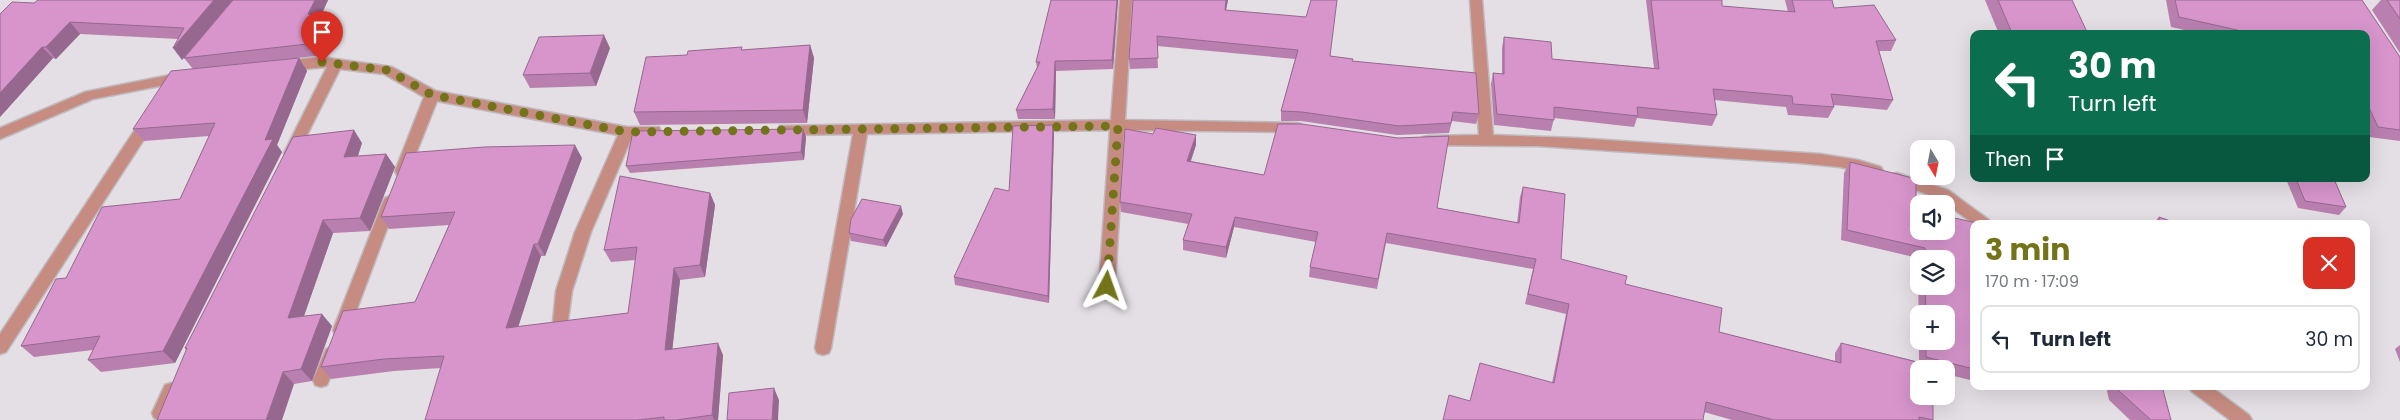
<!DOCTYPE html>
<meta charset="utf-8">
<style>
:root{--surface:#fff;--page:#f2f2f3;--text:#1f2937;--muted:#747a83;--line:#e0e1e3;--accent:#737419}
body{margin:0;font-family:Poppins,sans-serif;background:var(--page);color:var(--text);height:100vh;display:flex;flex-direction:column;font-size:19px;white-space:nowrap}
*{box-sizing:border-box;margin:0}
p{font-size:16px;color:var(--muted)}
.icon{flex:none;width:28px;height:28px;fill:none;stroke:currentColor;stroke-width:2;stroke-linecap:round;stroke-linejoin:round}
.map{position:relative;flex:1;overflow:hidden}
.sheet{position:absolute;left:1970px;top:220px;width:400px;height:170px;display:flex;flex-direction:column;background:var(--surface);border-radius:10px;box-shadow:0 5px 20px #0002}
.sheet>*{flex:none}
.top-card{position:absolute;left:1970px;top:30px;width:400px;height:152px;border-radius:10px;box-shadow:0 5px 20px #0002;background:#0b6e4f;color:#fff;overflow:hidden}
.needle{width:32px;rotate:170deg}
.fabs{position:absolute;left:1910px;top:140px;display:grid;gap:10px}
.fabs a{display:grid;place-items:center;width:45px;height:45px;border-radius:10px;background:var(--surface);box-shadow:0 5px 20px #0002;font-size:25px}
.pin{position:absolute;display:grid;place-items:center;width:42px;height:42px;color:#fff;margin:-51px -21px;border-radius:50% 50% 50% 0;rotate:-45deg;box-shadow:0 0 5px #0007}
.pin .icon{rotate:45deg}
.me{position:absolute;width:55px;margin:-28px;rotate:4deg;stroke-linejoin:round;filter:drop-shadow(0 0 4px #0008)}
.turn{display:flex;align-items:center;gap:18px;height:105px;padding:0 15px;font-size:22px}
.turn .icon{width:65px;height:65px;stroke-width:2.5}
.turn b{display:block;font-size:35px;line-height:42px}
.then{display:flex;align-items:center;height:48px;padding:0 15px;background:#0003;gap:10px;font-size:19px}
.round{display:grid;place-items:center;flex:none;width:52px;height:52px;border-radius:10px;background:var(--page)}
.overview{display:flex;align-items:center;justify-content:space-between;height:85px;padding:0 15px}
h1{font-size:30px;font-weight:700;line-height:38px;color:var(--accent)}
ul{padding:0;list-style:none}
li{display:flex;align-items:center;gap:15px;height:68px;margin:0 10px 8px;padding:0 5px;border:2px solid var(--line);border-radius:10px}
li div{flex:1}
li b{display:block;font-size:19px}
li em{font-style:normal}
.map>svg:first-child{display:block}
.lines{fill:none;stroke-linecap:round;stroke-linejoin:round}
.street-casing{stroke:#bebabf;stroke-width:3}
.street{fill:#c78c81;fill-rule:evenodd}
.wall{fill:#b980af;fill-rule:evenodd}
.shaded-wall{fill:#96688f}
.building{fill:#d795cc;stroke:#96688f}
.route{stroke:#737419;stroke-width:9;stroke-dasharray:0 16.2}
</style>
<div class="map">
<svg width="2400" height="420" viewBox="0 0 2400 420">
<rect width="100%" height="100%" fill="#e3dfe4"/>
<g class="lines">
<g class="street-casing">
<g id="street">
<path d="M1120 0H1132L1125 120 1296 123 1301 124 1303 128 1301 132 1124 130 1115 285 1113 289 1107 291 1101 289 1099 285 1110 130 867 134 831 348 829 353 823 355 817 353 815 348 853 134 785 135 780 134 778 130 780 126 1111 120Z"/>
<path d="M1470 0H1482L1493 135 1575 138 1820 154 1858 160 1881 167 1883 171 1881 175 1876 176 1840 167 1800 163 1538 146 1423 145 1421 141 1423 137 1428 136 1479 135Z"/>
<path d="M321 57 392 67 436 91 627 127H659L661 131 659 135 632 137 591 232 572 291 567 327 561 329 555 327 553 322 556 291 575 232 618 135 437 101 409 171 407 175H397L395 171 424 97 384 74 340 69 296 157H286L284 153 327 67 283 71 276 66 283 61Z"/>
<path d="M185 72 190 74 192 77 190 80 93 99 0 139V128L85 92Z"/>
<path d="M149 115 154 116 156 120 154 124 6 352 0 354V334L144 116Z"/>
<path d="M1897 173 1948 190 1989 220 1991 224H1974L1938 198 1892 182 1890 178 1892 174Z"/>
<path d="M390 196 395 198 397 202 349 330 347 335 341 337 335 335 333 330 383 202 385 198Z"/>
<path d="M332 347 338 349 340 354 327 385 321 387 315 385 313 380 326 349Z"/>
<path d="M171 383 177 385 179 390 166 418 161 420 154 418 152 413 165 385Z"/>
<path d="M2189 386H2210L2249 415 2252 420H2230L2191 391Z"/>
</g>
</g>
<use href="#street" class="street"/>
</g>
<g class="wall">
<path d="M233 0 182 60 178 39 80 34 56 59 53 58 0 117V14L34 3Z"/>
<path d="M233 0H328L320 18 334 22 342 34 315 56 243 64 299 58 307 71 277 145 282 152 175 363 101 372 88 360 93 350 34 357 21 346 66 278 180 199 209 136 144 141 133 129 193 69 184 58Z"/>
<path d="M1118 0 1113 69 1056 71 1055 119H1018L1016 110 1037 68 1036 62Z"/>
<path d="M1133 0H1228L1226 10 1330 56 1352 61 1479 114 1476 124 1452 121 1449 133 1397 135 1301 121H1281V111L1295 59 1157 46 1158 68 1130 69 1129 59Z"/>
<path d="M1646 0H1722V6L1788 12 1785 0H1832L1834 8 1896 40 1891 51H1879L1893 100 1887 110 1834 105V107L1828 118 1788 115 1786 107 1714 100 1717 115 1712 126 1637 118 1634 127 1554 118 1551 131 1494 125 1491 84 1493 73 1502 74V48L1504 37 1552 59 1654 68Z"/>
<path d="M1985 0H2072L2088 34H1999Z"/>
<path d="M2166 0H2362L2400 57V141L2369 137 2366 131V34H2202L2171 27Z"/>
<path d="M2381 0H2400V53L2372 10Z"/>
<path d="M810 45 814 58 807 123 640 125 634 112 687 55Z"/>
<path d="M610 48 596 86 530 88 523 75Z"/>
<path d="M1054 133 1049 303 955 285 954 277 1009 191Z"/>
<path d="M806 137 804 160 630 173 626 166Z"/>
<path d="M362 143 358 156 386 154 395 167 370 231 333 233 304 316 332 326 312 381 294 384 186 350 185 348Z"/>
<path d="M1196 145 1191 161 1517 223 1520 197 1523 187 1561 259 1625 284 1719 332 1835 361V353L1841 343 1919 362 1918 258 1841 240 1844 173 1850 162 1916 209 1974 224V381L1946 374V369H1919L1933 420H1732L1704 412 1470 401 1552 383 1566 314 1525 304 1533 269 1386 243 1377 289 1309 277 1310 267 1316 242 1234 227 1226 258 1183 250V240L1188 224 1121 212 1120 202ZM1919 259H1946V286H1919ZM1919 314H1946V341H1919Z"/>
<path d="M582 158 545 256H541L518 327 628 313 636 260 611 262 604 250 710 193 715 205 705 277 680 280 672 349 723 355 718 420H425L441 368 394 371 331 379 321 367 415 302 449 225 389 229 381 217Z"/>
<path d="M2286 179H2334L2346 207 2339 215 2298 208Z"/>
<path d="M903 214 886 247 851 241 849 233Z"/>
<path d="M2159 217 2179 224H2153Z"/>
<path d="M2400 345V362L2395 349Z"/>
<path d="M2106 386H2162L2171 420H2130L2109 400Z"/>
</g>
<g class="shaded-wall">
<path d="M214 0H233L182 60 173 48Z"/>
<path d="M315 0H328L316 26 308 14Z"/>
<path d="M1117 0H1118L1113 69 1112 60Z"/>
<path d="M1226 0H1228L1224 19 1225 10Z"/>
<path d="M70 22 80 34 56 59 46 47Z"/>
<path d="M334 22 342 34 315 56 307 44Z"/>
<path d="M604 35 610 48 596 86 590 73Z"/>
<path d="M810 45 814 58 807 123 803 110Z"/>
<path d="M42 47 53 58 0 117V93Z"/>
<path d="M299 58 307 71 277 145 282 152 175 363 163 351Z"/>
<path d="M1055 61 1056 71 1055 119 1053 109Z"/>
<path d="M1053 125 1054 133 1049 303 1048 296Z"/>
<path d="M803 129 806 137 804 160 801 152Z"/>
<path d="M354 130 362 143 353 170 344 157Z"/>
<path d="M1196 135V145L1187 171V161Z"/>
<path d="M575 145 582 158 545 256 538 244Z"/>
<path d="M386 154 395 167 370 231 360 218Z"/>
<path d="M710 193 715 205 705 277 700 265Z"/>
<path d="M901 206 903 214 886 247 883 240Z"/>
<path d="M1235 217 1234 227 1226 258V247Z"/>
<path d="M323 220 333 233 299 330 288 318Z"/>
<path d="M534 244 541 256 514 340 506 328Z"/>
<path d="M674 268 680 280 671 362 665 350Z"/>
<path d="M322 314 332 326 312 381 301 369Z"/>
<path d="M718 343 723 355 718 420H714L712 415Z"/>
<path d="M283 372 294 384 282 420H266Z"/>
<path d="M774 388 779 400 778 420H772Z"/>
</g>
<g class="building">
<path d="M38 0H214L173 48 184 28 70 22 46 47H42L0 93V14L12 2 34 3Z"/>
<path d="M233 0H315L308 14 334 22 307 44 184 58Z"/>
<path d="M1051 0H1117L1112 60 1055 61 1053 109 1016 110 1040 62H1036Z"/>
<path d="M1133 0H1226L1225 10 1306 17 1311 0H1337L1330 56 1353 59 1352 61 1476 73 1479 114 1453 112 1451 123 1399 126 1302 112 1281 111 1298 50 1157 36 1158 58 1129 59Z"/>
<path d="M1651 0H1722V6L1795 12 1792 0H1832L1834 8 1874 5 1896 40 1876 41 1893 100 1831 94 1834 107 1793 104 1792 96 1713 89 1717 115 1637 107 1638 116 1554 107V120L1497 114 1493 73 1504 74V37L1551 42 1552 59 1659 69Z"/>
<path d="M1998 0H2072L2088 34 2012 33Z"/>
<path d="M2175 0H2362L2400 57V130L2378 127 2366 101V34H2255L2179 17Z"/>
<path d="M2387 0H2400V19Z"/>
<path d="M604 35 590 73 523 75 539 37Z"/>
<path d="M810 45 803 110 634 112 646 57 687 55 688 51 742 47 741 50Z"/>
<path d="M299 58 265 140 273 139 163 351 88 360 100 336 21 346 56 279 66 278 102 207 180 199 215 123 133 129 171 71Z"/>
<path d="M1278 124H1302L1398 138 1449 136 1437 208 1519 223 1523 187 1565 194 1561 259 1627 276 1625 284 1722 308 1719 332 1841 363V343L1933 366V369H1919V396H1933V420L1919 417V420H1774L1706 402 1703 420H1443L1449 395 1470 401 1480 363 1554 383 1569 304 1528 294 1536 259 1387 233 1378 279 1310 267 1318 232 1235 217 1226 247 1183 240 1192 214 1120 202 1125 129 1153 134 1156 128 1196 135 1187 161 1264 175Z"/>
<path d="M1053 125 1048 296 954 277 995 188 1009 191 1013 126Z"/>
<path d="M803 129 801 152 626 166 633 131Z"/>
<path d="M354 130 344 157 386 154 360 218 323 220 288 318 322 314 301 369 283 372 266 420H157L187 348H185L293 137Z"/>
<path d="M575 145 538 244H534L506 328 628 313 637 247 604 250 620 176 710 193 700 265 674 268 665 350 718 343 712 415 676 420H664V417L638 420H425L444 356 384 359 321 367 343 311 415 302 455 212 381 217 406 153 484 147Z"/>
<path d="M1850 162 1916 179V209H1919V231H1946V216L1981 224H1974V369L1926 357V341H1946V314H1926L1925 286H1946V259H1925V248L1847 230Z"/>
<path d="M2296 179H2334L2346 207 2305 201Z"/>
<path d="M862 199 901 206 883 240 849 233 851 219Z"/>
<path d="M2159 217 2179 224H2159Z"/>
<path d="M2118 386H2162L2171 420H2151L2118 390Z"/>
<path d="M774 388 772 420H727L729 393Z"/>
</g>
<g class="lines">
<path class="route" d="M322 62 387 70 432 95 627 132 1118 126 1107 286"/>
</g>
</svg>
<div class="fabs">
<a><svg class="needle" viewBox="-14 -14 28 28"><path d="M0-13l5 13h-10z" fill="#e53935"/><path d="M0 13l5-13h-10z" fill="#747a83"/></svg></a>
<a><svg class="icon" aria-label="sound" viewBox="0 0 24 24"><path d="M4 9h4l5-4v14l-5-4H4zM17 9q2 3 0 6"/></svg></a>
<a><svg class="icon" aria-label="layers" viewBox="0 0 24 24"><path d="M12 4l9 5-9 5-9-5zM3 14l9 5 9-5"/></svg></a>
<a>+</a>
<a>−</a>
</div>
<div class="pin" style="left:322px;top:62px;background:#d93025"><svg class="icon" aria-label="arrive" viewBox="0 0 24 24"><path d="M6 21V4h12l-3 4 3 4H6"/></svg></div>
<svg class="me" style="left:1107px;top:286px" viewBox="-20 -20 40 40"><path d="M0-17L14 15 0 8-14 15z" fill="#737419" stroke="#fff" stroke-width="4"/></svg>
<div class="top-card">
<div class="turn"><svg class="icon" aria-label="left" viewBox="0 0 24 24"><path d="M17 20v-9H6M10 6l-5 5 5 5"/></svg><div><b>30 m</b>Turn left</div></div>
<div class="then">Then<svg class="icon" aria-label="arrive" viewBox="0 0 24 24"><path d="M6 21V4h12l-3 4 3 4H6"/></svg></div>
</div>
<section class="sheet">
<div class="overview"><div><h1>3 min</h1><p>170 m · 17:09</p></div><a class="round" style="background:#d93025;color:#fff"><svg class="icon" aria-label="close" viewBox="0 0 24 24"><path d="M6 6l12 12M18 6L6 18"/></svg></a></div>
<ul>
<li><svg class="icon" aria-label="left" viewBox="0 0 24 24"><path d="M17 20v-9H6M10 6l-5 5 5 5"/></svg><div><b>Turn left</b></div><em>30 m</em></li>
</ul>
</section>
</div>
